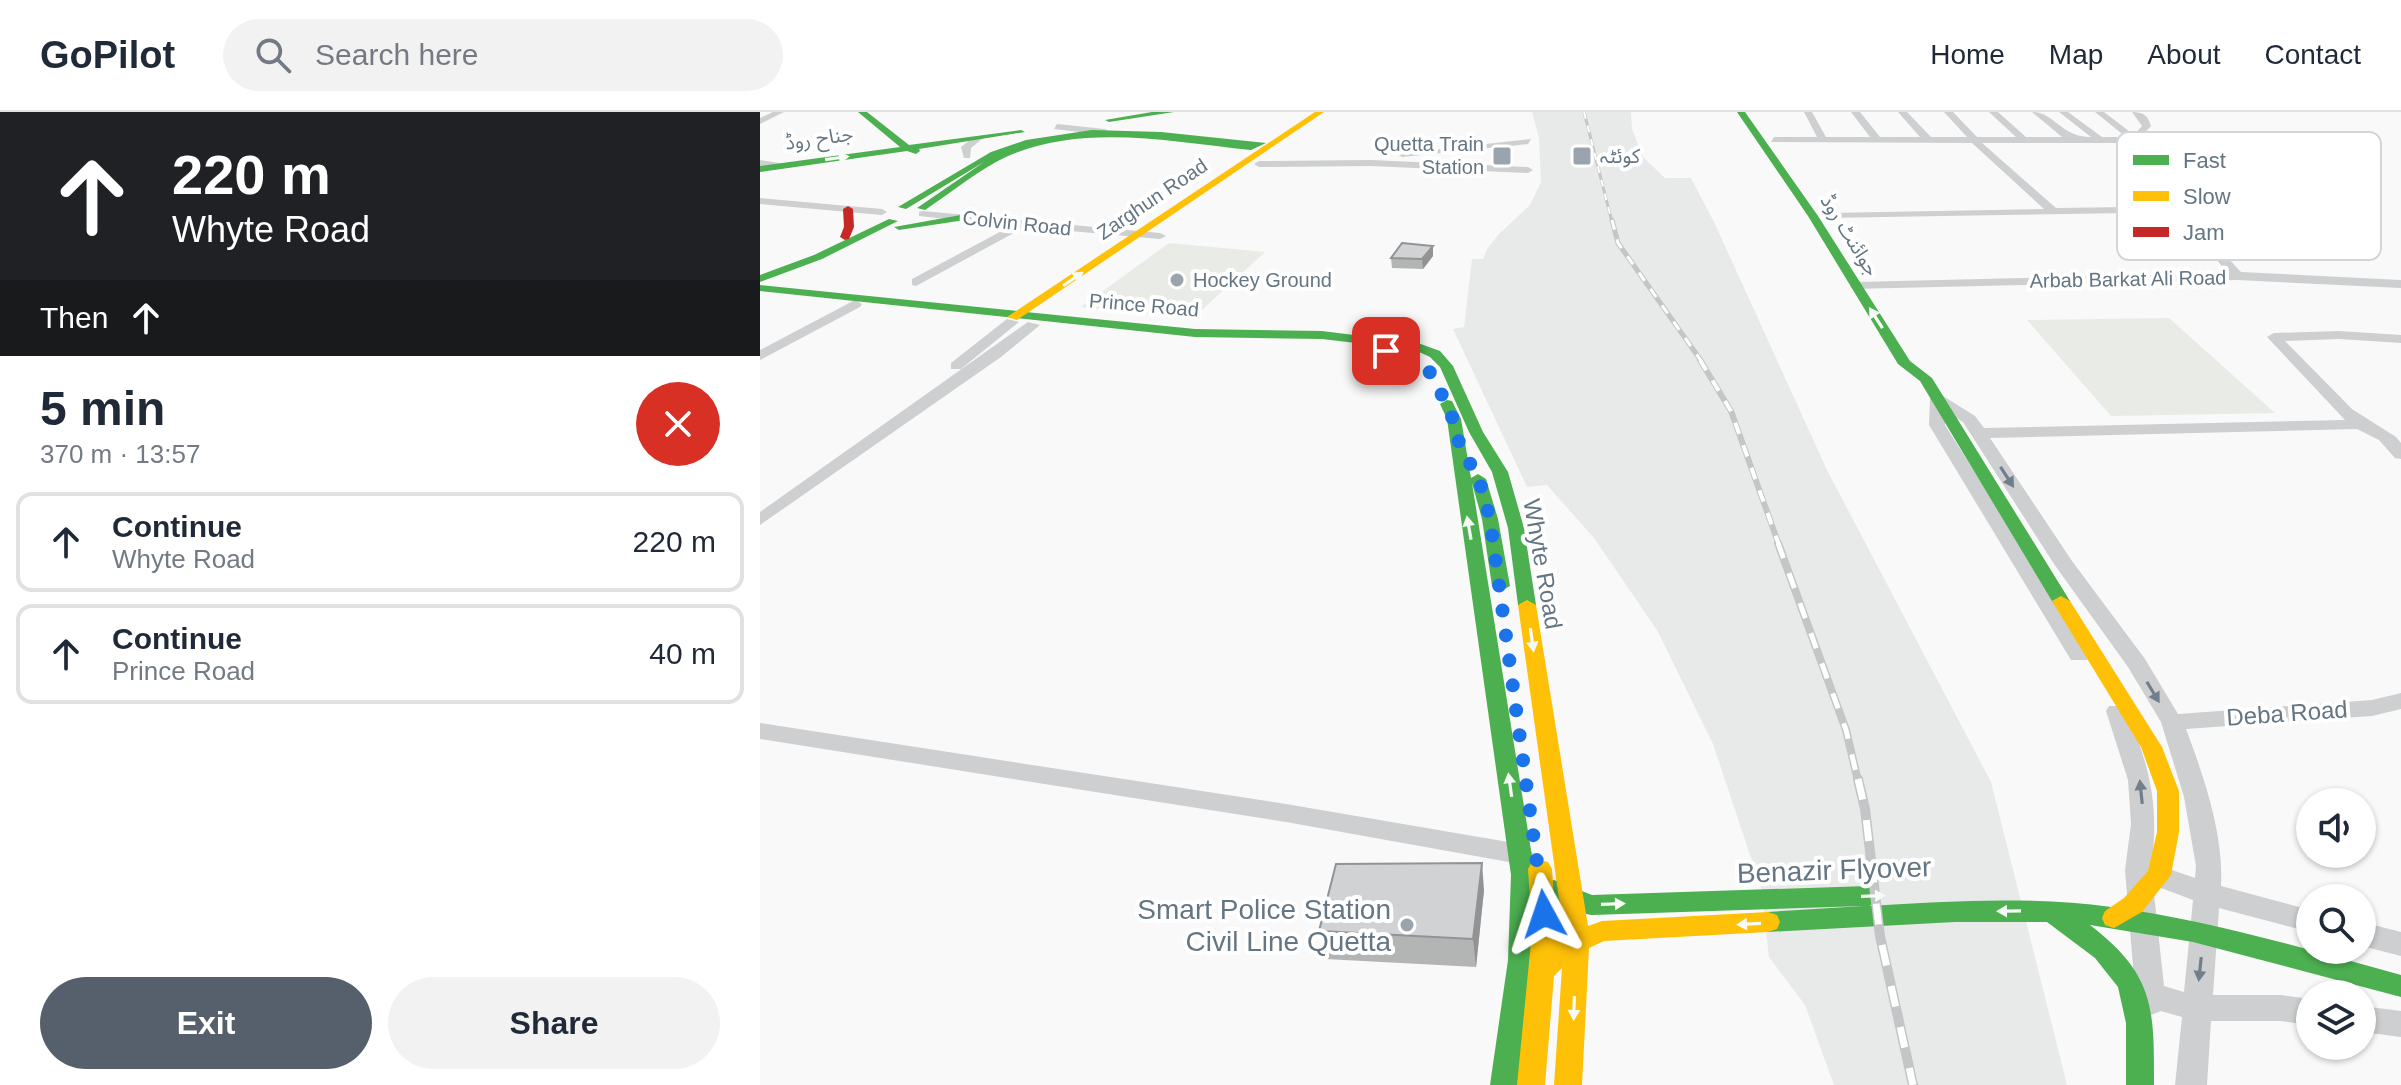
<!DOCTYPE html>
<meta charset="utf-8">
<style>
:root{--surface:#fff;--page:#f2f2f3;--text:#1f2937;--muted:#747a83;--line:#e0e1e3;--accent:#56606c}
body{margin:0;font-family:Helvetica,"Noto Sans Arabic",sans-serif;background:var(--page);color:var(--text);height:100vh;display:flex;flex-direction:column;font-size:30px;white-space:nowrap}
*{box-sizing:border-box;margin:0}
p{font-size:26px;color:var(--muted)}
.icon{flex:none;width:44px;height:44px;fill:none;stroke:currentColor;stroke-width:2;stroke-linecap:round;stroke-linejoin:round}
.map{position:relative;flex:1;overflow:hidden}
.details{display:flex;flex-direction:column;background:var(--surface);width:760px}
.details>*{flex:none}
.banner{background:#202124;color:#fff;overflow:hidden}
.fabs{position:absolute;left:1536px;top:676px;display:grid;gap:16px}
.fabs a{display:grid;place-items:center;width:80px;height:80px;border-radius:50%;background:var(--surface);box-shadow:0 2px 6px #0004;font-size:40px}
.pin{position:absolute;display:grid;place-items:center;width:68px;height:68px;color:#fff;margin:-34px;border-radius:16px;box-shadow:0 4px 12px #0006}
.me{position:absolute;width:88px;margin:-44px;rotate:355deg;stroke-linejoin:round;filter:drop-shadow(0 0 6px #0008)}
.turn{display:flex;align-items:center;gap:28px;height:168px;padding:0 40px;font-size:36px}
.turn .icon{width:104px;height:104px;stroke-width:2.5}
.turn b{display:block;font-size:56px;line-height:68px}
.then{display:flex;align-items:center;height:76px;padding:0 40px;background:#0003;gap:16px;font-size:30px}
.round{display:grid;place-items:center;flex:none;width:84px;height:84px;border-radius:42px;background:var(--page)}
.summary{display:flex;align-items:center;justify-content:space-between;height:136px;padding:0 40px}
h1{font-size:48px;font-weight:800;line-height:60px}
.primary-button{display:flex;gap:16px;margin-top:auto;padding:16px 40px}
.primary-button a{flex:1;height:92px;border-radius:48px;background:var(--accent);color:#fff;font-size:32px;font-weight:800;line-height:92px;text-align:center}
.primary-button a+a{background:var(--page);color:var(--text)}
ul{padding:0;list-style:none}
li{display:flex;align-items:center;gap:24px;height:100px;margin:0 16px 12px;padding:0 24px;border:4px solid var(--line);border-radius:16px}
li div{flex:1}
li b{display:block;font-size:30px}
li em{font-style:normal}
header{display:flex;align-items:center;gap:48px;box-sizing:border-box;height:112px;padding:0 40px;background:var(--surface);border-bottom:2px solid var(--line)}
header strong{font-size:38px}
nav{display:flex;gap:44px;margin-inline-start:auto;font-size:28px}
.search{width:560px;height:72px;background:var(--page);display:flex;align-items:center;gap:20px;box-sizing:border-box;padding:0 28px;border-radius:44px;color:var(--muted);font-size:30px}
main{display:flex;flex:1;min-height:0}
.map>svg:first-child{display:block}
.built{fill:#e8e9e9}
.green{fill:#e8ebe6}
.lines{fill:none;stroke-linecap:round;stroke-linejoin:round}
.street{fill:#cecfd0;fill-rule:evenodd}
.fast{fill:#4caf50;fill-rule:evenodd}
.slow{fill:#ffc107;fill-rule:evenodd}
.jam{fill:#c62828;fill-rule:evenodd}
.rail-far4-casing{stroke:#c3c5c6;stroke-width:3}
.rail-far3-casing{stroke:#c3c5c6;stroke-width:5}
.rail-far2-casing{stroke:#c3c5c6;stroke-width:6}
.rail-far1-casing{stroke:#c3c5c6;stroke-width:8}
.rail-casing{stroke:#c3c5c6;stroke-width:10}
.rail-far4{stroke:#fff;stroke-width:2;stroke-dasharray:7;stroke-linecap:butt}
.rail-far3{stroke:#fff;stroke-width:3;stroke-dasharray:10;stroke-linecap:butt}
.rail-far2{stroke:#fff;stroke-width:4;stroke-dasharray:12;stroke-linecap:butt}
.rail-far1{stroke:#fff;stroke-width:5;stroke-dasharray:16;stroke-linecap:butt}
.rail{stroke:#fff;stroke-width:7;stroke-dasharray:21;stroke-linecap:butt}
.wall{fill:#b3b5b5}
.shaded-wall{fill:#929394}
.building{fill:#d0d2d3;stroke:#929394;stroke-width:2}
.oneway{fill:#f6fbf6}
.oneway2{fill:#707f8b}
.route{stroke:#1a73e8;stroke-width:14;stroke-dasharray:0 25.2}
.poi-dot{fill:#99a4ac;stroke:#fff;stroke-width:3}
.labels{text-anchor:middle;dominant-baseline:central;stroke-width:8;stroke-linejoin:round;paint-order:stroke}
.far-street-label{font-size:20px;fill:#657683;stroke:#fff}
.far-poi-label{font-size:20px;fill:#657683;stroke:#fff;text-anchor:start}
.street-label{font-size:24px;fill:#657683;stroke:#fff}
.near-street-label{font-size:28px;fill:#657683;stroke:#fff}
.near-poi-label{font-size:28px;fill:#657683;stroke:#fff;text-anchor:end}
.key{fill:#fff;stroke:#d1d6da;stroke-width:2}
.key-label{font-size:22px;fill:#657683}
</style>
<header>
<strong>GoPilot</strong>
<div class="search"><svg class="icon" aria-label="search" viewBox="0 0 24 24"><circle cx="10" cy="10" r="6"/><path d="M15 15l6 6"/></svg>Search here</div>
<nav><a>Home</a><a>Map</a><a>About</a><a>Contact</a></nav>
</header>
<main>
<section class="details">
<div class="banner">
<div class="turn"><svg class="icon" aria-label="ahead" viewBox="0 0 24 24"><path d="M12 20V5M6 11l6-6 6 6"/></svg><div><b>220 m</b>Whyte Road</div></div>
<div class="then">Then<svg class="icon" aria-label="ahead" viewBox="0 0 24 24"><path d="M12 20V5M6 11l6-6 6 6"/></svg></div>
</div>
<div class="summary"><div><h1>5 min</h1><p>370 m · 13:57</p></div><a class="round" style="background:#d93025;color:#fff"><svg class="icon" aria-label="close" viewBox="0 0 24 24"><path d="M6 6l12 12M18 6L6 18"/></svg></a></div>
<ul>
<li><svg class="icon" aria-label="ahead" viewBox="0 0 24 24"><path d="M12 20V5M6 11l6-6 6 6"/></svg><div><b>Continue</b><p>Whyte Road</p></div><em>220 m</em></li>
<li><svg class="icon" aria-label="ahead" viewBox="0 0 24 24"><path d="M12 20V5M6 11l6-6 6 6"/></svg><div><b>Continue</b><p>Prince Road</p></div><em>40 m</em></li>
</ul>
<div class="primary-button"><a>Exit</a><a>Share</a></div>
</section>
<div class="map">
<svg width="1641" height="973" viewBox="0 0 1641 973">
<rect width="100%" height="100%" fill="#f9f9f9"/>
<path class="built" d="M772 0H871L872 17 883 45 905 66H931L955 112 1067 358 1231 670 1307 973H1074L1045 893 1009 845 1001 776 953 632 897 518 834 426 787 373 767 375 693 217 704 215 712 147H723L727 137 739 122 770 93 781 70 779 26Z"/>
<g class="green">
<path d="M409 131 505 140 432 207 321 195Z"/>
<path d="M1409 206 1515 301 1351 304 1267 208Z"/>
</g>
<g class="lines">
<g class="street">
<path d="M13 0H24L0 12V6Z"/>
<path d="M1044 0H1052L1066 25H1110L1091 0H1100L1120 25H1160L1138 0H1147L1171 25H1207L1184 0H1193L1217 25H1256L1229 0H1238L1266 25H1302L1272 0C1295 0 1300 25 1331 25L1299 0H1308L1342 25H1366L1335 0H1344L1374 23 1382 14 1372 0C1383 0 1388 3 1391 14L1375 31H1222L1296 96 1435 94 1446 98 1470 132 1466 144 1481 160 1641 168V176L1477 168 1092 177 1090 174 1096 170 1467 161 1454 144 1458 132 1438 102 1433 100 1063 106V102L1067 101 1284 97 1212 31 1011 30 1014 25H1057Z"/>
<path d="M297 12 345 17 350 20 345 23 294 17Z"/>
<path d="M215 24 223 26 211 36 210 46H204L201 35Z"/>
<path d="M771 27 768 32 642 45 637 42Z"/>
<path d="M0 48 31 53 26 56 0 54Z"/>
<path d="M611 48 768 55 773 58 768 61 611 54 499 55 494 52 499 49Z"/>
<path d="M0 86 122 97 127 100 122 103 0 92Z"/>
<path d="M163 99 400 121 406 124 400 127 265 115 156 174 152 173V167L251 114 159 104V100Z"/>
<path d="M95 188 102 192 100 195 0 248V238Z"/>
<path d="M247 207 259 210 201 257H191V251Z"/>
<path d="M268 210 280 213 241 245 0 413V400Z"/>
<path d="M1579 219 1641 223V231L1579 227 1525 229 1592 297 1636 325 1641 331V347L1635 346 1619 328 1597 317 1230 326 1312 449 1385 547 1418 602 1612 588 1641 581V597L1612 604 1426 617C1444 665 1464 723 1461 774L1550 798V820L1459 796 1453 883H1521L1550 887V913L1521 909H1451L1447 973H1415L1422 905 1401 899 1391 903 1381 899 1376 890 1365 758 1371 712 1368 668 1346 599 1349 594H1365L1368 599C1389 658 1399 688 1392 751L1435 766 1436 754 1424 685 1401 610 1368 555 1294 452 1203 310 1185 299V313L1330 543 1327 548H1311L1169 313 1170 287 1178 282 1183 284 1215 304 1224 316 1585 308 1507 225 1514 221ZM1393 773 1433 788 1424 880 1404 874Z"/>
<path d="M0 611 526 692 760 732 769 735 773 742 769 749 760 752 526 710 0 627Z"/>
<path d="M1602 810 1641 820V844L1602 834Z"/>
<path d="M1602 894 1641 899V925L1602 920Z"/>
</g>
<g class="fast">
<path d="M98 0H107L149 33 261 18 265 20 159 37 160 39 156 42 147 39 0 60V54L140 35Z"/>
<path d="M392 0H414L349 10 345 8Z"/>
<path d="M977 0H985L1058 104 1150 249 1172 266 1310 489 1307 493H1295L1292 489 1160 269 1138 252 1048 104Z"/>
<path d="M332 18 401 20 506 31 491 38C412 30 324 11 248 44 218 58 192 80 165 98L157 96 224 50 146 97 138 95 231 40 266 28Z"/>
<path d="M201 103 205 104V108L139 118 134 115Z"/>
<path d="M129 107 138 109 62 147 0 170V163L54 143Z"/>
<path d="M0 173 435 217 562 219 658 231 680 239 693 254 723 320 748 360 764 416 776 493 767 498 758 493 748 416 732 360 709 320 680 255 670 245 655 238 562 227 435 225 0 179Z"/>
<path d="M687 288 692 289 701 307 711 366 718 362 726 367 738 407 750 474 741 479 732 474 722 407 712 371 775 763 774 848 758 973H730L748 848 751 763 687 307 680 292Z"/>
<path d="M794 768 832 783 1108 774 1117 777 1120 784 1117 791 1109 794C1189 789 1271 784 1351 795 1450 808 1545 837 1641 863V885L1433 830 1330 813C1395 863 1394 896 1394 973H1366V911L1358 875 1335 846 1287 810H1195L1008 820 999 817 996 810 999 803 1008 800 1103 794 832 803C815 800 790 795 782 778L785 771Z"/>
</g>
<g class="slow">
<path d="M555 0H564L257 208 247 205Z"/>
<path d="M1301 484 1310 489 1402 635 1419 679V720L1411 763 1382 800 1354 816 1345 813 1342 806 1345 799 1364 786 1388 759 1397 720V679L1381 635 1292 489Z"/>
<path d="M767 488 776 493 828 814 842 809 1008 800 1017 803 1020 810 1017 817 1008 820 844 829 829 836 822 973H794L802 856 794 864 785 973H757L772 820 768 757 772 750 780 748 788 750 792 757 797 828 804 823 758 493Z"/>
</g>
<path class="jam" d="M88 94 93 97 94 115 89 127 85 128 80 125 84 115 83 97Z"/>
<g class="rail-far4-casing">
<path id="rail-far4" d="M824 0 852 110"/>
</g>
<g class="rail-far3-casing">
<path id="rail-far3" d="M852 108 858 131 942 250"/>
</g>
<g class="rail-far2-casing">
<path id="rail-far2" d="M940 248 971 299 1019 433"/>
</g>
<g class="rail-far1-casing">
<path id="rail-far1" d="M1018 431 1086 618 1098 669"/>
</g>
<g class="rail-casing">
<path id="rail" d="M1098 667 1105 697 1120 824 1153 973"/>
</g>
<use href="#rail-far4" class="rail-far4"/>
<use href="#rail-far3" class="rail-far3"/>
<use href="#rail-far2" class="rail-far2"/>
<use href="#rail-far1" class="rail-far1"/>
<use href="#rail" class="rail"/>
</g>
<g class="wall">
<path d="M673 144 663 157 632 156 631 146Z"/>
<path d="M724 778 716 855 565 847 559 819Z"/>
</g>
<g class="shaded-wall">
<path d="M673 134V144L663 157 662 147Z"/>
<path d="M722 751 724 778 716 855 713 827Z"/>
</g>
<g class="building">
<path d="M642 131 673 134 662 147 631 146Z"/>
<path d="M722 751 713 827 559 819 576 752Z"/>
</g>
<defs><path id="oneway-solid" d="M-6-.8H1V-3.2L6.5 0L1 3.2V.8H-6Z" transform="scale(2)"/></defs>
<g class="oneway">
<use href="#oneway-solid" transform="translate(77 46) rotate(-8)"/>
<use href="#oneway-solid" transform="translate(313 167) rotate(-34)"/>
<use href="#oneway-solid" transform="translate(1116 206) rotate(-123)"/>
<use href="#oneway-solid" transform="translate(709 416) rotate(-100)"/>
<use href="#oneway-solid" transform="translate(772 528) rotate(82)"/>
<use href="#oneway-solid" transform="translate(750 673) rotate(-98)"/>
<use href="#oneway-solid" transform="translate(1113 784) rotate(-2)"/>
<use href="#oneway-solid" transform="translate(853 792) rotate(-2)"/>
<use href="#oneway-solid" transform="translate(1249 799) rotate(179)"/>
<use href="#oneway-solid" transform="translate(989 812) rotate(177)"/>
<use href="#oneway-solid" transform="translate(814 896) rotate(92)"/>
</g>
<g class="oneway2">
<use href="#oneway-solid" transform="translate(1247 365) rotate(57)"/>
<use href="#oneway-solid" transform="translate(1393 580) rotate(59)"/>
<use href="#oneway-solid" transform="translate(1381 680) rotate(-96)"/>
<use href="#oneway-solid" transform="translate(1440 857) rotate(96)"/>
</g>
<g class="lines">
<path class="route" d="M626 239 658 248 668 257 691 300 696 324 720 371 730 407 784 802"/>
</g>
<g class="poi-dot">
<rect x="732" y="34" width="20" height="20" rx="4"/>
<rect x="812" y="34" width="20" height="20" rx="4"/>
<circle cx="417" cy="168" r="8"/>
<circle cx="647" cy="813" r="8"/>
</g>
<g class="labels">
<g class="far-street-label">
<text transform="translate(59 26) rotate(-8)">جناح روڈ</text>
<text transform="translate(392 87) rotate(-34)">Zarghun Road</text>
<text transform="translate(257 111) rotate(6)">Colvin Road</text>
<text transform="translate(1090 123) rotate(58)">جوائنٹ روڈ</text>
<text transform="translate(1368 167) rotate(-1)">Arbab Barkat Ali Road</text>
<text transform="translate(384 193) rotate(5)">Prince Road</text>
</g>
<g class="far-poi-label">
<text x="724" y="32" text-anchor="end">Quetta Train<tspan x="724" dy="23">Station</tspan></text>
<text x="840" y="44">کوئٹہ</text>
<text x="433" y="168">Hockey Ground</text>
</g>
<g class="street-label">
<text transform="translate(783 452) rotate(80)">Whyte Road</text>
<text transform="translate(1527 601) rotate(-4)">Deba Road</text>
</g>
<g class="near-street-label">
<text transform="translate(1074 758) rotate(-2)">Benazir Flyover</text>
</g>
<g class="near-poi-label">
<text x="631" y="797">Smart Police Station<tspan x="631" dy="32">Civil Line Quetta</tspan></text>
</g>
</g>
<rect x="1357" y="20" width="264" height="128" rx="12" class="key"/>
<rect x="1373" y="43" width="36" height="10" fill="#4caf50"/>
<rect x="1373" y="79" width="36" height="10" fill="#ffc107"/>
<rect x="1373" y="115" width="36" height="10" fill="#c62828"/>
<g class="key-label">
<text x="1423" y="56">Fast</text>
<text x="1423" y="92">Slow</text>
<text x="1423" y="128">Jam</text>
</g>
</svg>
<div class="fabs">
<a><svg class="icon" aria-label="sound" viewBox="0 0 24 24"><path d="M4 9h4l5-4v14l-5-4H4zM17 9q2 3 0 6"/></svg></a>
<a><svg class="icon" aria-label="search" viewBox="0 0 24 24"><circle cx="10" cy="10" r="6"/><path d="M15 15l6 6"/></svg></a>
<a><svg class="icon" aria-label="layers" viewBox="0 0 24 24"><path d="M12 4l9 5-9 5-9-5zM3 14l9 5 9-5"/></svg></a>
</div>
<div class="pin" style="left:626px;top:239px;background:#d93025"><svg class="icon" aria-label="arrive" viewBox="0 0 24 24"><path d="M6 21V4h12l-3 4 3 4H6"/></svg></div>
<svg class="me" style="left:784px;top:802px" viewBox="-20 -20 40 40"><path d="M0-17L14 15 0 8-14 15z" fill="#1a73e8" stroke="#fff" stroke-width="4"/></svg>
</div>
</main>
